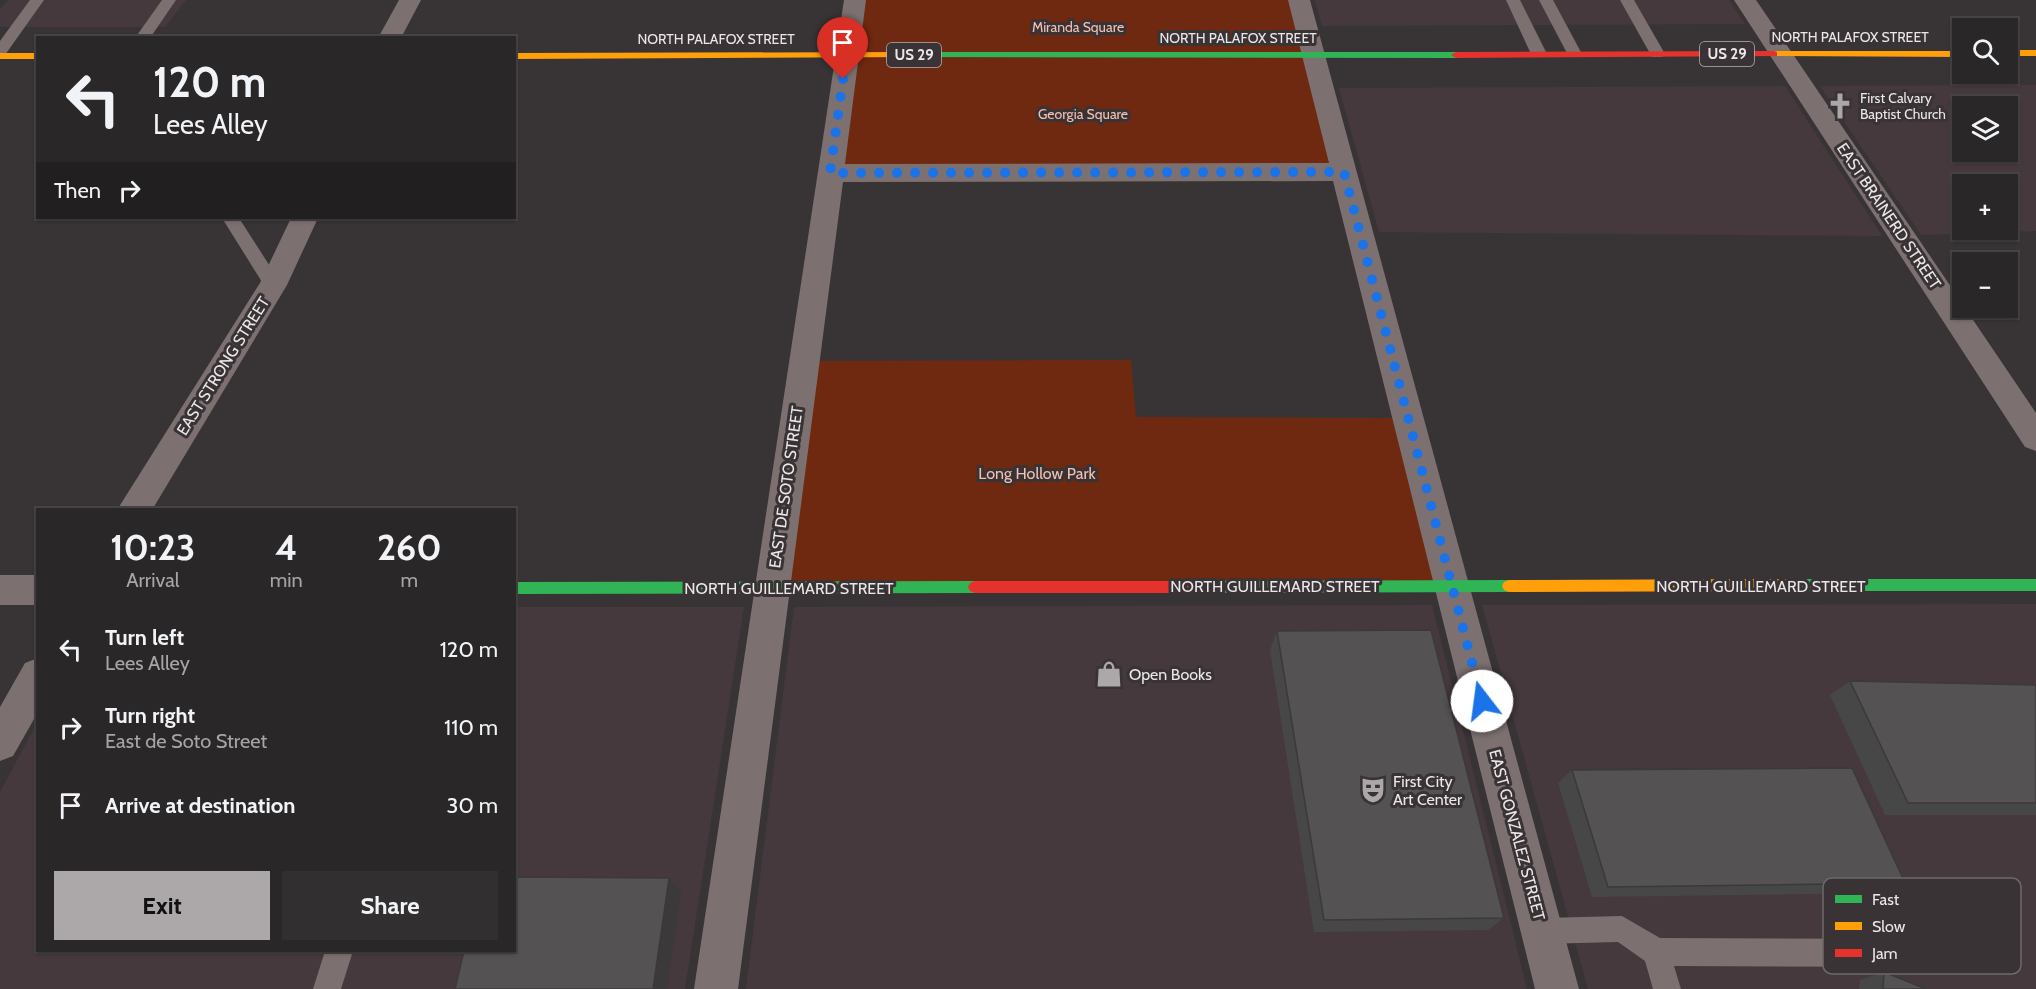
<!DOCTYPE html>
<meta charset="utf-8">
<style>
:root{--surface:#2a2728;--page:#322f30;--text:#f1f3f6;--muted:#a5a5a8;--line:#464445;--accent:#aca8aa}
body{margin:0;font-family:Cabin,sans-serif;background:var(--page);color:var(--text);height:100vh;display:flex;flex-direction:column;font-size:22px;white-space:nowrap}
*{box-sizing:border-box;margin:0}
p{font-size:20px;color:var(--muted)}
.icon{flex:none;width:33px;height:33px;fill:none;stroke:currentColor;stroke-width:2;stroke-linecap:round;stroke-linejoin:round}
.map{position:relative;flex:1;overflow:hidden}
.sheet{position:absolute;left:36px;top:508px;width:480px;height:444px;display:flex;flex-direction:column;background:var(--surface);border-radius:0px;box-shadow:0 2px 4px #0004,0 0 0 2px var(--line)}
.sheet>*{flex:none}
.top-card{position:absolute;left:36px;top:36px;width:480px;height:183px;border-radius:0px;box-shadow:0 2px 4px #0004,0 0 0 2px var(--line);background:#2a2728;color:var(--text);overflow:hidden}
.tools{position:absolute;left:1952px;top:18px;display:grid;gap:12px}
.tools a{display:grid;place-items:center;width:66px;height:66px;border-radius:0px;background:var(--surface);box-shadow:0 2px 4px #0004,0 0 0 2px var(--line);font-size:30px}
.pin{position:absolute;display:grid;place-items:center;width:51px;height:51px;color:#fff;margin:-62px -26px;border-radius:50% 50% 50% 0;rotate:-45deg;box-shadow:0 0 6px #0007}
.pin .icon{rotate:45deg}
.me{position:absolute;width:66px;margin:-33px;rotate:345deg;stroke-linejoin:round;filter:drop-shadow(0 0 4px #0008)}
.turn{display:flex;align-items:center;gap:21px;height:126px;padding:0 18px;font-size:27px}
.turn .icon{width:78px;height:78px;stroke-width:2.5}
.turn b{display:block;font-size:42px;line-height:51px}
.then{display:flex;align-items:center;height:57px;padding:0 18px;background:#0003;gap:12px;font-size:22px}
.eta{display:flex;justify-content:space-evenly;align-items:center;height:102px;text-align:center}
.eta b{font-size:36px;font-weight:700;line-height:42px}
.action{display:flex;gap:12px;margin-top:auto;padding:12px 18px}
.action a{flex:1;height:69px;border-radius:0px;background:var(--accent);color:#111;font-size:24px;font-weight:700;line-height:69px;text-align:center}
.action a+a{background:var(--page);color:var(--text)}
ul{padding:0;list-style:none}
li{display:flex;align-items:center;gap:18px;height:78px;padding:0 18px}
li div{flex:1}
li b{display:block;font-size:22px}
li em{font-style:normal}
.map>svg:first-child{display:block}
.built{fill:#45393d;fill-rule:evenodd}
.green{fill:#6e2910}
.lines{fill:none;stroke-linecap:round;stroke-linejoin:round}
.lane{fill:#7c7070;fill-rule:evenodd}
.street{fill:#7c7070;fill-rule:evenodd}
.fast{fill:#30b455;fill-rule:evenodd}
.slow{fill:#ff9f0a;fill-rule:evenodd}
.jam{fill:#e5322d;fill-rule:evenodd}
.wall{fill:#484747}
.shaded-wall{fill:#3b393a}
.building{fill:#545253;stroke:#3b393a;stroke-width:1.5}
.route{stroke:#1a73e8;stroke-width:10;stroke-dasharray:0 18}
.labels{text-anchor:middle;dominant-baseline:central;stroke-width:6;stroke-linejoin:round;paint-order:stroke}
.far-park-label{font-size:14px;fill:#f1c1b2;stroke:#393335}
.far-street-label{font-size:14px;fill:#ebe7e8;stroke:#393335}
.far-poi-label{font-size:14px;fill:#ebe7e8;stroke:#393335;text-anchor:start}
.shield{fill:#393335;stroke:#b6b1b2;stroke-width:1.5}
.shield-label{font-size:15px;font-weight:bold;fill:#ebe7e8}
.street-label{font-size:16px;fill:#ebe7e8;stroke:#393335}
.park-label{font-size:16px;fill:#f1c1b2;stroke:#393335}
.poi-label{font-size:16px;fill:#ebe7e8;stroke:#393335;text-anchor:start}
.key{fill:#393335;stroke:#6e696b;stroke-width:1.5}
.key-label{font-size:16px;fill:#ebe7e8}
</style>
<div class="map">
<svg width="2036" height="989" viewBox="0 0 2036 989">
<rect width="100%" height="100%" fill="#383436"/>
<g class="built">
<path d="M9 0H186L165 27H0V9Z"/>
<path d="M1315 0H1729L1745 24 1322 26Z"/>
<path d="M2036 85V231L1921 235 1820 86ZM2007 106V152H1962V106ZM2007 184V230H1962V184Z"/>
<path d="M1785 86 1882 236 1379 232 1339 88Z"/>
<path d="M2036 604V989H1588L1482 605Z"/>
<path d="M1432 605 1527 989H746L794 607Z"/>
<path d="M515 607H744L685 989H0V792L37 723 38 951H514Z"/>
</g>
<g class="green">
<path d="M855 0H1299L1344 172 830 173Z"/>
<path d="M1131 360 1136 417 1408 418 1452 586 772 588 803 361Z"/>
</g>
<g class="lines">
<g class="lane">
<path d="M30 0H44L5 55 0 57V41Z"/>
<path d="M162 0H176L150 38H135Z"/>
<path d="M1506 0H1520L1547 54 1544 57H1534L1531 54Z"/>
<path d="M1539 0H1553L1582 54 1579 57H1569Z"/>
<path d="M1620 0H1634L1665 54 1662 57H1652Z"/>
<path d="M222 218H239L282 285 279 290 273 291 267 290Z"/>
<path d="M1622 916 1660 938 1910 939 1920 943 1924 953 1920 963 1910 967 1674 966 1681 989H1653L1645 961 1618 942 1542 944 1533 940 1529 931 1533 922 1542 918Z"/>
<path d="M325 951H353L341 989H313Z"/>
</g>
<g class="street">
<path d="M399 0H421L401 38H378Z"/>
<path d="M844 0H866L845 164 1329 163 1288 0H1310L1579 989H1535L1333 181 843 182 738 989H694Z"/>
<path d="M1734 0H1756L1962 303V308H1965L2036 413V451L2025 447Z"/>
<path d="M291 218H318L287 285 152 510H117L260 283Z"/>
<rect x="0" y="575" width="38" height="30"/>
<path d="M38 658V712L13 756 0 761V707L25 663Z"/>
</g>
<g class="fast">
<path d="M912 52H1456L1461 55 1456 58 909 57V53Z"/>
<path d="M1791 579H2036V591H1791L1786 589 1784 585 1786 581Z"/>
<path d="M1509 580 1514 582 1516 586 1514 590 1509 592 1189 593 1184 591 1182 587 1184 583 1189 581Z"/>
<path d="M975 581 980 583 982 587 980 591 975 593 514 594V582Z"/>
</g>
<g class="slow">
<rect x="2007" y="50" width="29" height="6"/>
<path d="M1774 51H1962V57L1771 56V52Z"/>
<path d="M912 52 917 55 915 57 514 59V53Z"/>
<rect x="0" y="53" width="38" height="6"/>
<path d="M1791 579 1796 581 1798 585 1796 589 1791 591 1509 592 1504 590 1502 586 1504 582 1509 580Z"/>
</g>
<g class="jam">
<path d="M1774 51 1777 52V56L1456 58 1451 55 1456 52Z"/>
<path d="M975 581H1189L1194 583 1196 587 1194 591 1189 593H975L970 591 968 587 970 583Z"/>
</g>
</g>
<g class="wall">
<path d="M1277 631 1504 918 1488 930 1314 932 1270 650Z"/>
<path d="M1850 681 2036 685V815H1885L1830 695Z"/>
<path d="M1572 770 1905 883 1881 893 1592 897 1558 783Z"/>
<path d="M1884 972 1926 989H1859L1860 980Z"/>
</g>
<path class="shaded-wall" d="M669 878 681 891 667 989H653Z"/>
<g class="building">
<path d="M1431 630 1504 918 1324 920 1277 631Z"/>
<path d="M1850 681 2036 685V803H1908Z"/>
<path d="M1852 768 1905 883 1608 887 1572 770Z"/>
<path d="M514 877 669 878 653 989H455L464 951H514Z"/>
<path d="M1884 972 1926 989H1883Z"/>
</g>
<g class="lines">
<path class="route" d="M843 79 830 173 1344 172 1482 701"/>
</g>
<defs>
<g id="church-bare" transform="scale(2.07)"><path d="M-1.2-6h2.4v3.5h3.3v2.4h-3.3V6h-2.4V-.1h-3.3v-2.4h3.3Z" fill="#aca8aa" stroke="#393335" stroke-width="2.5" paint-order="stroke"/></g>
<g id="shop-bare" transform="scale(2.07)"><path d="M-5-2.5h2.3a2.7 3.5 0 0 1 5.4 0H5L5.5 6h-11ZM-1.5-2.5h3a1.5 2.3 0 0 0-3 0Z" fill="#aca8aa" stroke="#393335" stroke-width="2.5" paint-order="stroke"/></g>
<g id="theatre-bare" transform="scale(2.07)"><path d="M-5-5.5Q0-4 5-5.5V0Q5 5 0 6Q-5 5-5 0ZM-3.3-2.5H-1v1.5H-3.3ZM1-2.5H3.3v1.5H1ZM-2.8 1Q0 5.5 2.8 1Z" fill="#aca8aa" stroke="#393335" stroke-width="2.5" paint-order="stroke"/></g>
</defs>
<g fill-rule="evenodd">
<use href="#church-bare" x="1840" y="106"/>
<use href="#shop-bare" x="1109" y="674"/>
<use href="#theatre-bare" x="1373" y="790"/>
</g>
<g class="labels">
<g class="far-park-label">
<text x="1078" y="27">Miranda Square</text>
<text x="1083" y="114">Georgia Square</text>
</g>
<g class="far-street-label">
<text x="1850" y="37">NORTH PALAFOX STREET</text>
<text x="1238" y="38">NORTH PALAFOX STREET</text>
<text x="716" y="39">NORTH PALAFOX STREET</text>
</g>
<g class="far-poi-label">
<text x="1860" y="98">First Calvary<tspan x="1860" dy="16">Baptist Church</tspan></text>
</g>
<g class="shield">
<rect x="1700" y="42" width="54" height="24" rx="4.5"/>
<rect x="887" y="43" width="54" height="24" rx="4.5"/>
</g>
<g class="shield-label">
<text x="1727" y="54">US 29</text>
<text x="914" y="55">US 29</text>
</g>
<g class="street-label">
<text transform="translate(1889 216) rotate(56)">EAST BRAINERD STREET</text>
<text transform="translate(223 366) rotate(-58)">EAST STRONG STREET</text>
<text transform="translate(786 487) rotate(-82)">EAST DE SOTO STREET</text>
<text x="1275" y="586">NORTH GUILLEMARD STREET</text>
<text x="1761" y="586">NORTH GUILLEMARD STREET</text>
<text x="789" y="588">NORTH GUILLEMARD STREET</text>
<text transform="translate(1517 835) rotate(75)">EAST GONZALEZ STREET</text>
</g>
<g class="park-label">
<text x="1037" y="473">Long Hollow Park</text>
</g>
<g class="poi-label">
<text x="1129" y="674">Open Books</text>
<text x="1393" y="781">First City<tspan x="1393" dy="18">Art Center</tspan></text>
</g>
</g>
<rect x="1823" y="878" width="198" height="96" rx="9" class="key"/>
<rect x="1835" y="895" width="27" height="8" fill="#30b455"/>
<rect x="1835" y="922" width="27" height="8" fill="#ff9f0a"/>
<rect x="1835" y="949" width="27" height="8" fill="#e5322d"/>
<g class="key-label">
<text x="1872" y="905">Fast</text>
<text x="1872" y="932">Slow</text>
<text x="1872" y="959">Jam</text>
</g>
</svg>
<div class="tools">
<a><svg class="icon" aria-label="search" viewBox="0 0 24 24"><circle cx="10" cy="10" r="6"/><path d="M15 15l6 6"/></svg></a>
<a><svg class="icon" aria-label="layers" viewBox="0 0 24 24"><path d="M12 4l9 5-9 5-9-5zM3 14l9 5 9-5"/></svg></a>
<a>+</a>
<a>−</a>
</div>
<div class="pin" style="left:843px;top:79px;background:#d93025"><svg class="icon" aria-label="arrive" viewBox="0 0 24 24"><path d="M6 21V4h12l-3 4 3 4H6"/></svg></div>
<svg class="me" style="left:1482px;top:701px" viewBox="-20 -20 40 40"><circle r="19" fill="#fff"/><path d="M0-13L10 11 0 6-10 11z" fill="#1a73e8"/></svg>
<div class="top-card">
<div class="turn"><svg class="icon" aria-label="left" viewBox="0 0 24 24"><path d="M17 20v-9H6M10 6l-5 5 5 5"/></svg><div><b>120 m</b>Lees Alley</div></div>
<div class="then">Then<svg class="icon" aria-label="right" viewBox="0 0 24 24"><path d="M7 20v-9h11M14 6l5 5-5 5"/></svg></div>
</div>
<section class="sheet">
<div class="eta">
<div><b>10:23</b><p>Arrival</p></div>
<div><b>4</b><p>min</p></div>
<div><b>260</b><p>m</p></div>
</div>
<ul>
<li><svg class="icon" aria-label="left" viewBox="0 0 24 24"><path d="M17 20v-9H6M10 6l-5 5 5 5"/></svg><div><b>Turn left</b><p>Lees Alley</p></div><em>120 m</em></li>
<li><svg class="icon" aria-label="right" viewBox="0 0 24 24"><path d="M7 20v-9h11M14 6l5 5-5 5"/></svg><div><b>Turn right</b><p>East de Soto Street</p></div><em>110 m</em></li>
<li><svg class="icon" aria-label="arrive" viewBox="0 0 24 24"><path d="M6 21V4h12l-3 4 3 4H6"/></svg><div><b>Arrive at destination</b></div><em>30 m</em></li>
</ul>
<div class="action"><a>Exit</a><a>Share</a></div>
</section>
</div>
